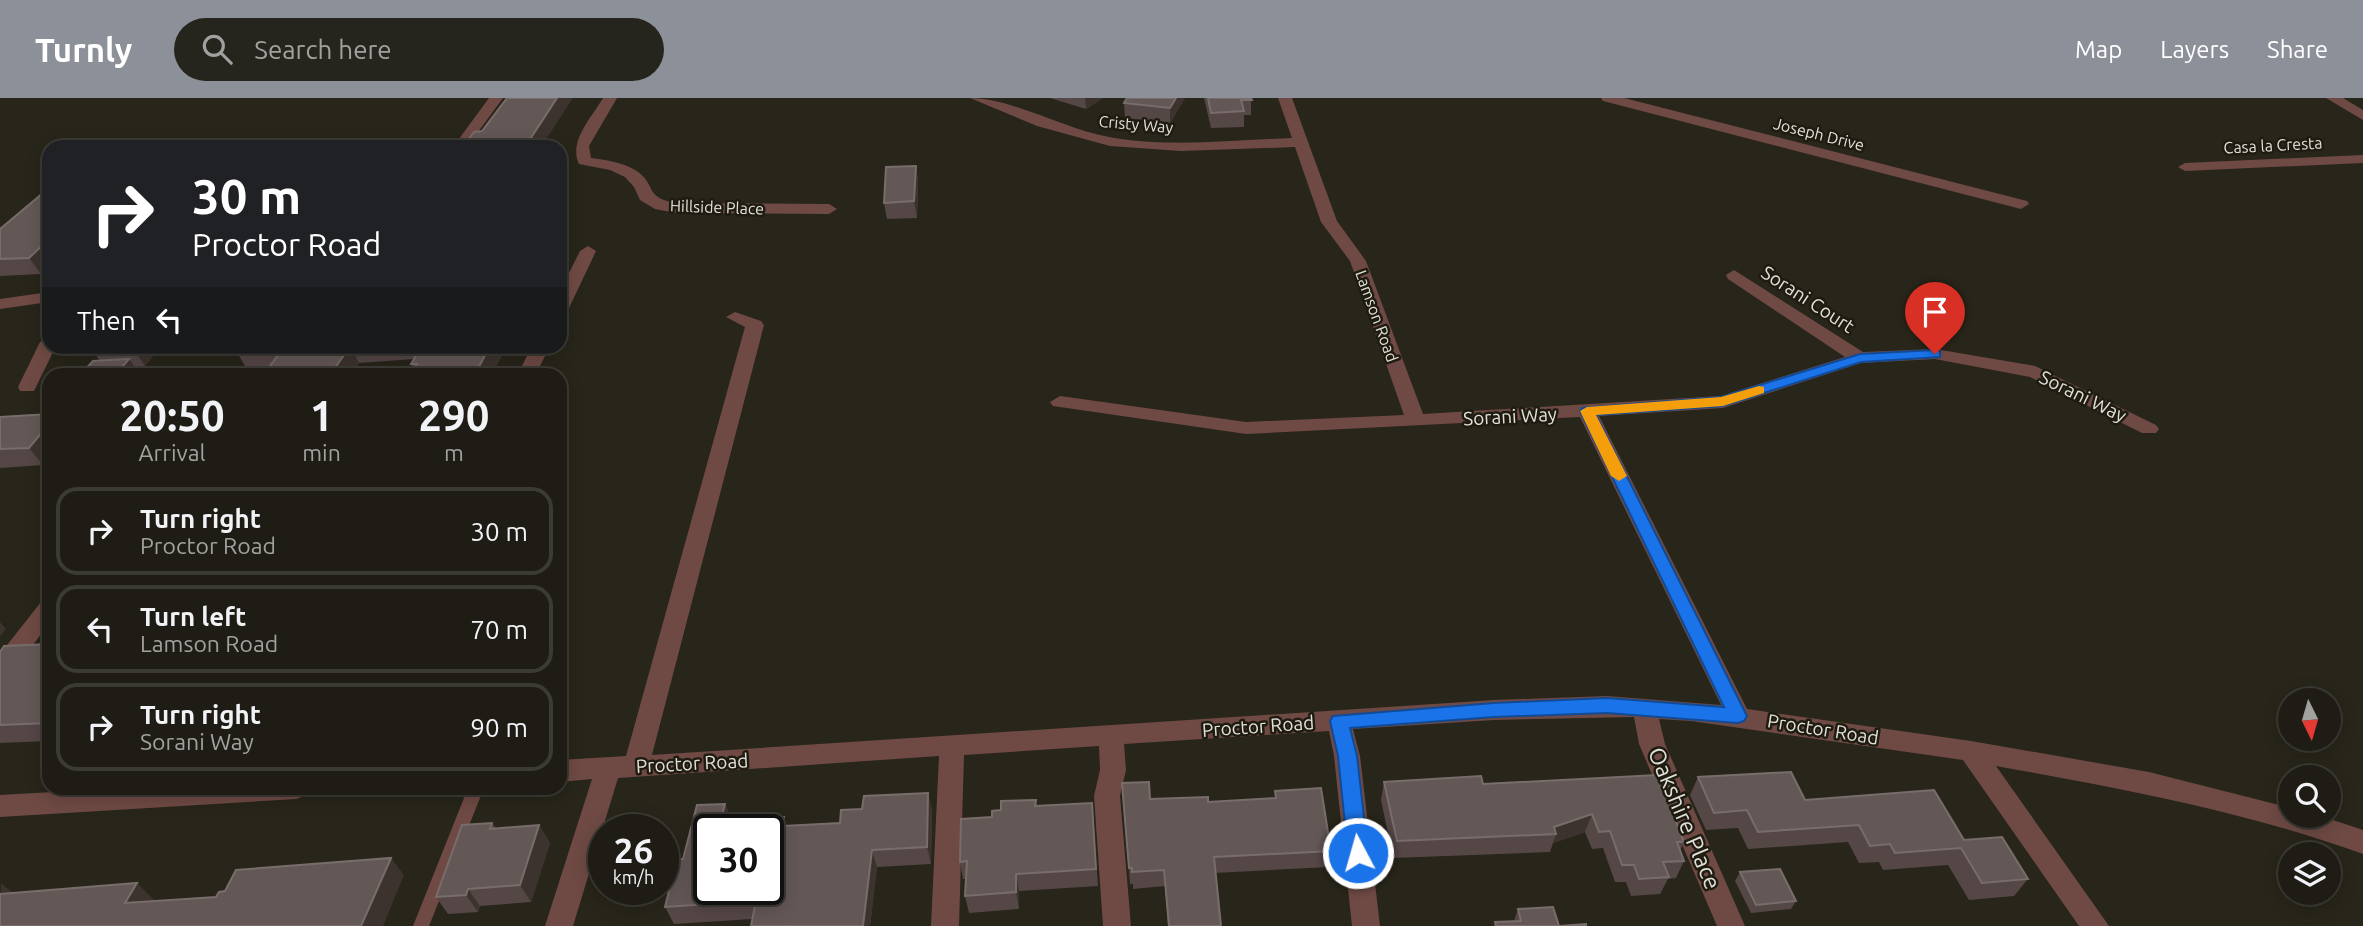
<!DOCTYPE html>
<style>
:root{--surface:#1e1c14;--page:#26251d;--text:#f1f3f6;--muted:#a1a1a0;--line:#3c3a34;--accent:#8c9099}
body{margin:0;font-family:Ubuntu,sans-serif;background:var(--page);color:var(--text);height:100vh;display:flex;flex-direction:column;font-size:26px;white-space:nowrap}
*{box-sizing:border-box;margin:0}
p{font-size:23px;color:var(--muted)}
.icon{flex:none;width:38px;height:38px;fill:none;stroke:currentColor;stroke-width:2;stroke-linecap:round;stroke-linejoin:round}
.map{position:relative;flex:1;overflow:hidden}
.sheet{position:absolute;left:42px;top:270px;width:525px;height:427px;display:flex;flex-direction:column;background:var(--surface);border-radius:21px;box-shadow:0 4px 18px #0003,0 0 0 2px var(--line)}
.sheet>*{flex:none}
.hud{position:absolute;left:42px;top:42px;width:525px;height:214px;border-radius:21px;box-shadow:0 4px 18px #0003,0 0 0 2px var(--line);background:#202124;color:#fff;overflow:hidden}
.needle{width:46px;rotate:175deg}
.buttons{position:absolute;left:2278px;top:590px;display:grid;gap:14px}
.buttons a{display:grid;place-items:center;width:63px;height:63px;border-radius:50%;background:var(--surface);box-shadow:0 4px 18px #0003,0 0 0 2px var(--line);font-size:35px}
.speed{position:absolute;left:588px;top:716px;display:flex;gap:14px;font-size:35px;font-weight:700;text-align:center}
.speed>*{display:grid;place-content:center;width:91px;height:91px;border-radius:50%;background:var(--surface);box-shadow:0 4px 18px #0003,0 0 0 2px var(--line);line-height:1}
.speed small{font-size:18px;font-weight:400}
.speed .limit{border:4px solid #111;border-radius:10px;background:#fff;color:#111}
.pin{position:absolute;display:grid;place-items:center;width:60px;height:60px;color:#fff;margin:-72px -30px;border-radius:50% 50% 50% 0;rotate:-45deg;box-shadow:0 0 7px #0007}
.pin .icon{rotate:45deg}
.me{position:absolute;width:77px;margin:-38px;rotate:354deg;stroke-linejoin:round;filter:drop-shadow(0 0 5px #0008)}
.turn{display:flex;align-items:center;gap:24px;height:147px;padding:0 35px;font-size:32px}
.turn .icon{width:91px;height:91px;stroke-width:2.5}
.turn b{display:block;font-size:49px;line-height:60px}
.then{display:flex;align-items:center;height:66px;padding:0 35px;background:#0003;gap:14px;font-size:26px}
.eta{display:flex;justify-content:space-evenly;align-items:center;height:119px;text-align:center}
.eta b{font-size:42px;font-weight:600;line-height:49px}
ul{padding:0;list-style:none}
li{display:flex;align-items:center;gap:21px;height:88px;margin:0 14px 10px;padding:0 21px;border:4px solid var(--line);border-radius:21px}
li div{flex:1}
li b{display:block;font-size:26px}
li em{font-style:normal}
header{display:flex;align-items:center;gap:42px;box-sizing:border-box;height:98px;padding:0 35px;background:var(--accent);color:#fff}
header strong{font-size:33px}
nav{display:flex;gap:38px;margin-inline-start:auto;font-size:24px}
.search{width:490px;height:63px;background:var(--page);display:flex;align-items:center;gap:18px;box-sizing:border-box;padding:0 24px;border-radius:38px;color:var(--muted);font-size:26px}
.map>svg:first-child{display:block}
.lines{fill:none;stroke-linecap:round;stroke-linejoin:round}
.service{fill:#6f4a44;fill-rule:evenodd}
.minor{fill:#6f4a44;fill-rule:evenodd}
.wall{fill:#564747}
.shaded-wall{fill:#3d332e}
.building{fill:#645857;stroke:#786d6b;stroke-width:2;fill-rule:evenodd}
.route{fill:#1a73e8;stroke:#114b97;stroke-width:2}
.slow{fill:#f59e0b}
.labels{text-anchor:middle;dominant-baseline:central;stroke-width:5;stroke-linejoin:round;paint-order:stroke}
.far-street-label{font-size:16px;fill:#e1dfd8;stroke:#1e1c11}
.street-label{font-size:19px;fill:#e1dfd8;stroke:#1e1c11}
.near-street-label{font-size:23px;fill:#e1dfd8;stroke:#1e1c11}
</style>
<header>
<strong>Turnly</strong>
<div class="search"><svg class="icon" aria-label="search" viewBox="0 0 24 24"><circle cx="10" cy="10" r="6"/><path d="M15 15l6 6"/></svg>Search here</div>
<nav><a>Map</a><a>Layers</a><a>Share</a></nav>
</header>
<div class="map">
<svg width="2363" height="828" viewBox="0 0 2363 828">
<rect width="100%" height="100%" fill="#28251a"/>
<g class="lines">
<path class="service" d="M468 690H484L429 828H413Z"/>
<g class="minor">
<path d="M489 0H503L467 49H453Z"/>
<path d="M603 0H617L589 48 591 60C605 62 622 64 635 72 658 86 642 99 676 105L829 106 837 111 829 116 676 115 655 111 640 102 634 89 625 79 610 72 579 66C568 44 592 19 603 0Z"/>
<path d="M970 0C1012 0 1064 31 1109 39 1169 50 1231 42 1292 40L1278 0H1292L1337 123 1366 163 1423 316 1721 298 1845 259 1728 181 1726 177 1734 172 1863 254 1935 251 2035 268 2156 327 2159 331 2156 335H2142L2030 279 1935 261 1861 265 1723 310 1599 318 1747 611 1971 643 2149 674 2291 710V718H2321L2363 732V756C2244 713 2120 690 1996 668L2109 828H2079L1963 662 1691 623 1659 621 1665 646 1745 828H1717L1639 646 1634 619 1494 622 1353 631 1360 658 1380 828H1352L1334 658 1329 633 1124 646 1126 672 1120 698 1131 828H1103L1094 698 1100 672 1099 648 964 657 959 828H931L939 658 618 680 573 828H545L592 681 560 684V662L626 658 745 229 726 219 735 214 761 223 764 227 652 657 1494 602 1607 598 1721 607 1580 319 1246 336 1053 308 1050 304 1060 298 1246 324 1404 317 1350 163 1321 124 1295 49 1181 53 1110 48 1037 28Z"/>
<path d="M1601 0H1624L2027 103 2029 106 2021 111 1603 3Z"/>
<path d="M2326 0H2343L2363 12V22Z"/>
<path d="M2363 57V65L2185 73 2178 69 2185 65Z"/>
<path d="M588 148 596 153 569 210 560 215V193L580 153Z"/>
<path d="M49 194V204L0 211V201Z"/>
<path d="M49 239V248H56L36 289 34 293H20L18 289 40 244Z"/>
<path d="M532 248H550L536 276H518Z"/>
<path d="M49 502V526L8 579 0 582V556L41 504Z"/>
<path d="M124 690H309L305 698 296 701 0 719V697Z"/>
</g>
</g>
<g class="wall">
<path d="M1050 0H1103L1086 11Z"/>
<path d="M1185 0 1170 25 1125 20 1124 5Z"/>
<path d="M1204 0H1251V17H1244V29L1211 30Z"/>
<path d="M916 68 918 84 917 120 887 121 884 105Z"/>
<path d="M49 90 41 176 0 178V131Z"/>
<path d="M97 248H161L145 268 134 269 140 276H81L100 263 93 253Z"/>
<path d="M243 248H507L492 276H411L414 272 411 266 414 261 359 265 352 276H264L267 273H248L238 256Z"/>
<path d="M49 316V360L43 367 0 370V319Z"/>
<path d="M49 546V643L0 645V554Z"/>
<path d="M1698 679 1805 702 1964 742 2028 781 2014 798 1969 802 1948 767 1883 772 1879 764 1859 765 1848 744 1748 751 1738 730 1706 732 1690 697Z"/>
<path d="M1384 684 1483 686 1682 717 1678 727 1684 744 1680 753 1684 763 1676 780 1668 781 1660 796 1631 798 1626 784H1615L1603 750 1592 751 1585 734 1553 745 1550 754 1393 760 1381 702Z"/>
<path d="M1275 693 1331 753 1329 769 1215 775 1221 828H1168L1165 788 1133 791V786H1130L1123 702 1208 704 1275 700Z"/>
<path d="M928 695 932 712 931 766 877 769 870 828H751L752 821 674 826 665 809 683 761 725 706 730 717 754 716 756 721 787 728 840 725 862 711Z"/>
<path d="M1036 702 1037 708 1092 705 1098 788 1019 793V811L969 815 965 798 966 781H963L960 764 992 719 1001 712Z"/>
<path d="M492 725 496 730 539 727 550 745 531 804 480 808 478 814 448 816 436 799Z"/>
<path d="M1740 774 1796 803 1791 811 1751 815 1735 783Z"/>
<path d="M1518 811 1559 828H1586H1494L1495 824 1514 823Z"/>
</g>
<g class="shaded-wall">
<path d="M557 0H573L541 49H525Z"/>
<path d="M1085 0H1103L1086 11Z"/>
<path d="M1176 0H1185L1170 25V10Z"/>
<path d="M916 68 918 84 917 120 914 103Z"/>
<path d="M49 141V168L41 176 29 160Z"/>
<path d="M135 248H161L145 268 133 251Z"/>
<path d="M350 248 359 265 352 276H331Z"/>
<path d="M490 248H507L492 276H475Z"/>
<path d="M129 261 140 276H116Z"/>
<path d="M49 326V360L43 367 29 350Z"/>
<path d="M0 524 6 531 0 538Z"/>
<path d="M928 695 932 712 931 766 927 749Z"/>
<path d="M725 706 732 723 722 718Z"/>
<path d="M1592 716 1585 734 1553 745 1556 736 1554 729Z"/>
<path d="M539 727 550 745 531 804 520 787Z"/>
<path d="M872 752 877 769 870 828H863Z"/>
<path d="M391 760 404 777 383 828H361Z"/>
<path d="M1016 776 1019 793V811L1016 794Z"/>
<path d="M1 785 21 802 0 803Z"/>
<path d="M137 785 154 802 143 822 125 805Z"/>
<path d="M468 791 480 808 478 814 466 797Z"/>
</g>
<g class="building">
<path d="M507 0H557L525 49H463L474 34 482 33Z"/>
<path d="M1127 0H1176L1170 10 1124 5Z"/>
<path d="M1208 0H1251L1252 2H1241L1244 13 1211 15Z"/>
<path d="M916 68 914 103 884 105 886 69Z"/>
<path d="M49 90V141L29 160 0 161V131Z"/>
<path d="M97 248H135L133 251 93 253Z"/>
<path d="M243 248H350L331 276H264L279 256H238Z"/>
<path d="M422 248H490L475 276H411L417 266H411Z"/>
<path d="M129 261 116 276H81L93 263Z"/>
<path d="M49 316V326L29 350 0 351V319Z"/>
<path d="M49 546V625L0 627V554L4 548Z"/>
<path d="M1791 674 1805 702 1934 692 1964 742 2002 739 2028 781 1982 785 1961 750 1895 755 1890 746 1870 748 1859 727 1758 734 1747 712 1714 715 1698 679Z"/>
<path d="M1657 677 1659 682 1666 681 1682 717 1674 718 1684 744H1677L1684 763 1663 764 1669 779 1639 781 1634 767H1622L1610 733 1599 734 1592 716 1554 729 1556 736 1397 743 1384 684 1481 678 1483 686Z"/>
<path d="M1149 684 1150 701 1208 699V704L1276 700 1275 693 1321 690 1331 753 1214 759 1221 828H1169L1164 772 1132 774V770H1129L1122 685Z"/>
<path d="M928 695 927 749 872 752 863 828H751L756 803 665 809 677 761H683L697 707 725 706 722 718 754 716 753 721 784 719 783 728 840 725 841 712 862 711 864 698ZM709 732H768V791H709Z"/>
<path d="M1036 702 1035 708 1092 705 1096 771 1016 776V794L965 798 967 763 960 764 961 721 992 719V713L1001 712V703Z"/>
<path d="M492 725 490 731 539 727 520 787 468 791 466 797 436 799 462 727Z"/>
<path d="M391 760 361 828H0V796L137 785 125 805 216 799 219 794 225 793 236 772Z"/>
<path d="M1780 771 1796 803 1756 807 1740 774Z"/>
<path d="M1553 809 1559 828 1586 826V828H1496L1495 824 1521 823 1518 811Z"/>
</g>
<path class="route" d="M1935 252 1940 253V259L1861 264 1723 308 1596 317 1747 618 1744 623 1738 625 1607 615 1494 619 1350 630 1357 658 1368 755 1365 762 1358 764 1351 762 1348 755 1338 658 1330 623 1333 618 1494 605 1607 600 1724 609 1580 313 1582 310 1721 299 1860 256Z"/>
<path class="slow" d="M1759 288 1764 289V295L1723 308 1596 317 1627 378 1619 383 1611 378 1580 313 1587 309 1721 299Z"/>
<g class="labels">
<g class="far-street-label">
<text transform="translate(1136 26) rotate(5)">Cristy Way</text>
<text transform="translate(1819 36) rotate(14)">Joseph Drive</text>
<text transform="translate(2273 47) rotate(-3)">Casa la Cresta</text>
<text transform="translate(717 109) rotate(2)">Hillside Place</text>
<text transform="translate(1377 218) rotate(70)">Lamson Road</text>
</g>
<g class="street-label">
<text transform="translate(1808 201) rotate(33)">Sorani Court</text>
<text transform="translate(2083 298) rotate(26)">Sorani Way</text>
<text transform="translate(1510 318) rotate(-3)">Sorani Way</text>
<text transform="translate(1258 628) rotate(-4)">Proctor Road</text>
<text transform="translate(1823 631) rotate(9)">Proctor Road</text>
<text transform="translate(692 665) rotate(-3)">Proctor Road</text>
</g>
<g class="near-street-label">
<text transform="translate(1685 720) rotate(67)">Oakshire Place</text>
</g>
</g>
</svg>
<div class="buttons">
<a><svg class="needle" viewBox="-14 -14 28 28"><path d="M0-13l5 13h-10z" fill="#e53935"/><path d="M0 13l5-13h-10z" fill="#a1a1a0"/></svg></a>
<a><svg class="icon" aria-label="search" viewBox="0 0 24 24"><circle cx="10" cy="10" r="6"/><path d="M15 15l6 6"/></svg></a>
<a><svg class="icon" aria-label="layers" viewBox="0 0 24 24"><path d="M12 4l9 5-9 5-9-5zM3 14l9 5 9-5"/></svg></a>
</div>
<div class="speed"><div>26<small>km/h</small></div><div class="limit">30</div></div>
<div class="pin" style="left:1935px;top:256px;background:#d93025"><svg class="icon" aria-label="arrive" viewBox="0 0 24 24"><path d="M6 21V4h12l-3 4 3 4H6"/></svg></div>
<svg class="me" style="left:1358px;top:755px" viewBox="-20 -20 40 40"><circle r="17" fill="#1a73e8" stroke="#fff" stroke-width="3"/><path d="M0-11L8 9 0 5-8 9z" fill="#fff"/></svg>
<div class="hud">
<div class="turn"><svg class="icon" aria-label="right" viewBox="0 0 24 24"><path d="M7 20v-9h11M14 6l5 5-5 5"/></svg><div><b>30 m</b>Proctor Road</div></div>
<div class="then">Then<svg class="icon" aria-label="left" viewBox="0 0 24 24"><path d="M17 20v-9H6M10 6l-5 5 5 5"/></svg></div>
</div>
<section class="sheet">
<div class="eta">
<div><b>20:50</b><p>Arrival</p></div>
<div><b>1</b><p>min</p></div>
<div><b>290</b><p>m</p></div>
</div>
<ul>
<li><svg class="icon" aria-label="right" viewBox="0 0 24 24"><path d="M7 20v-9h11M14 6l5 5-5 5"/></svg><div><b>Turn right</b><p>Proctor Road</p></div><em>30 m</em></li>
<li><svg class="icon" aria-label="left" viewBox="0 0 24 24"><path d="M17 20v-9H6M10 6l-5 5 5 5"/></svg><div><b>Turn left</b><p>Lamson Road</p></div><em>70 m</em></li>
<li><svg class="icon" aria-label="right" viewBox="0 0 24 24"><path d="M7 20v-9h11M14 6l5 5-5 5"/></svg><div><b>Turn right</b><p>Sorani Way</p></div><em>90 m</em></li>
</ul>
</section>
</div>
